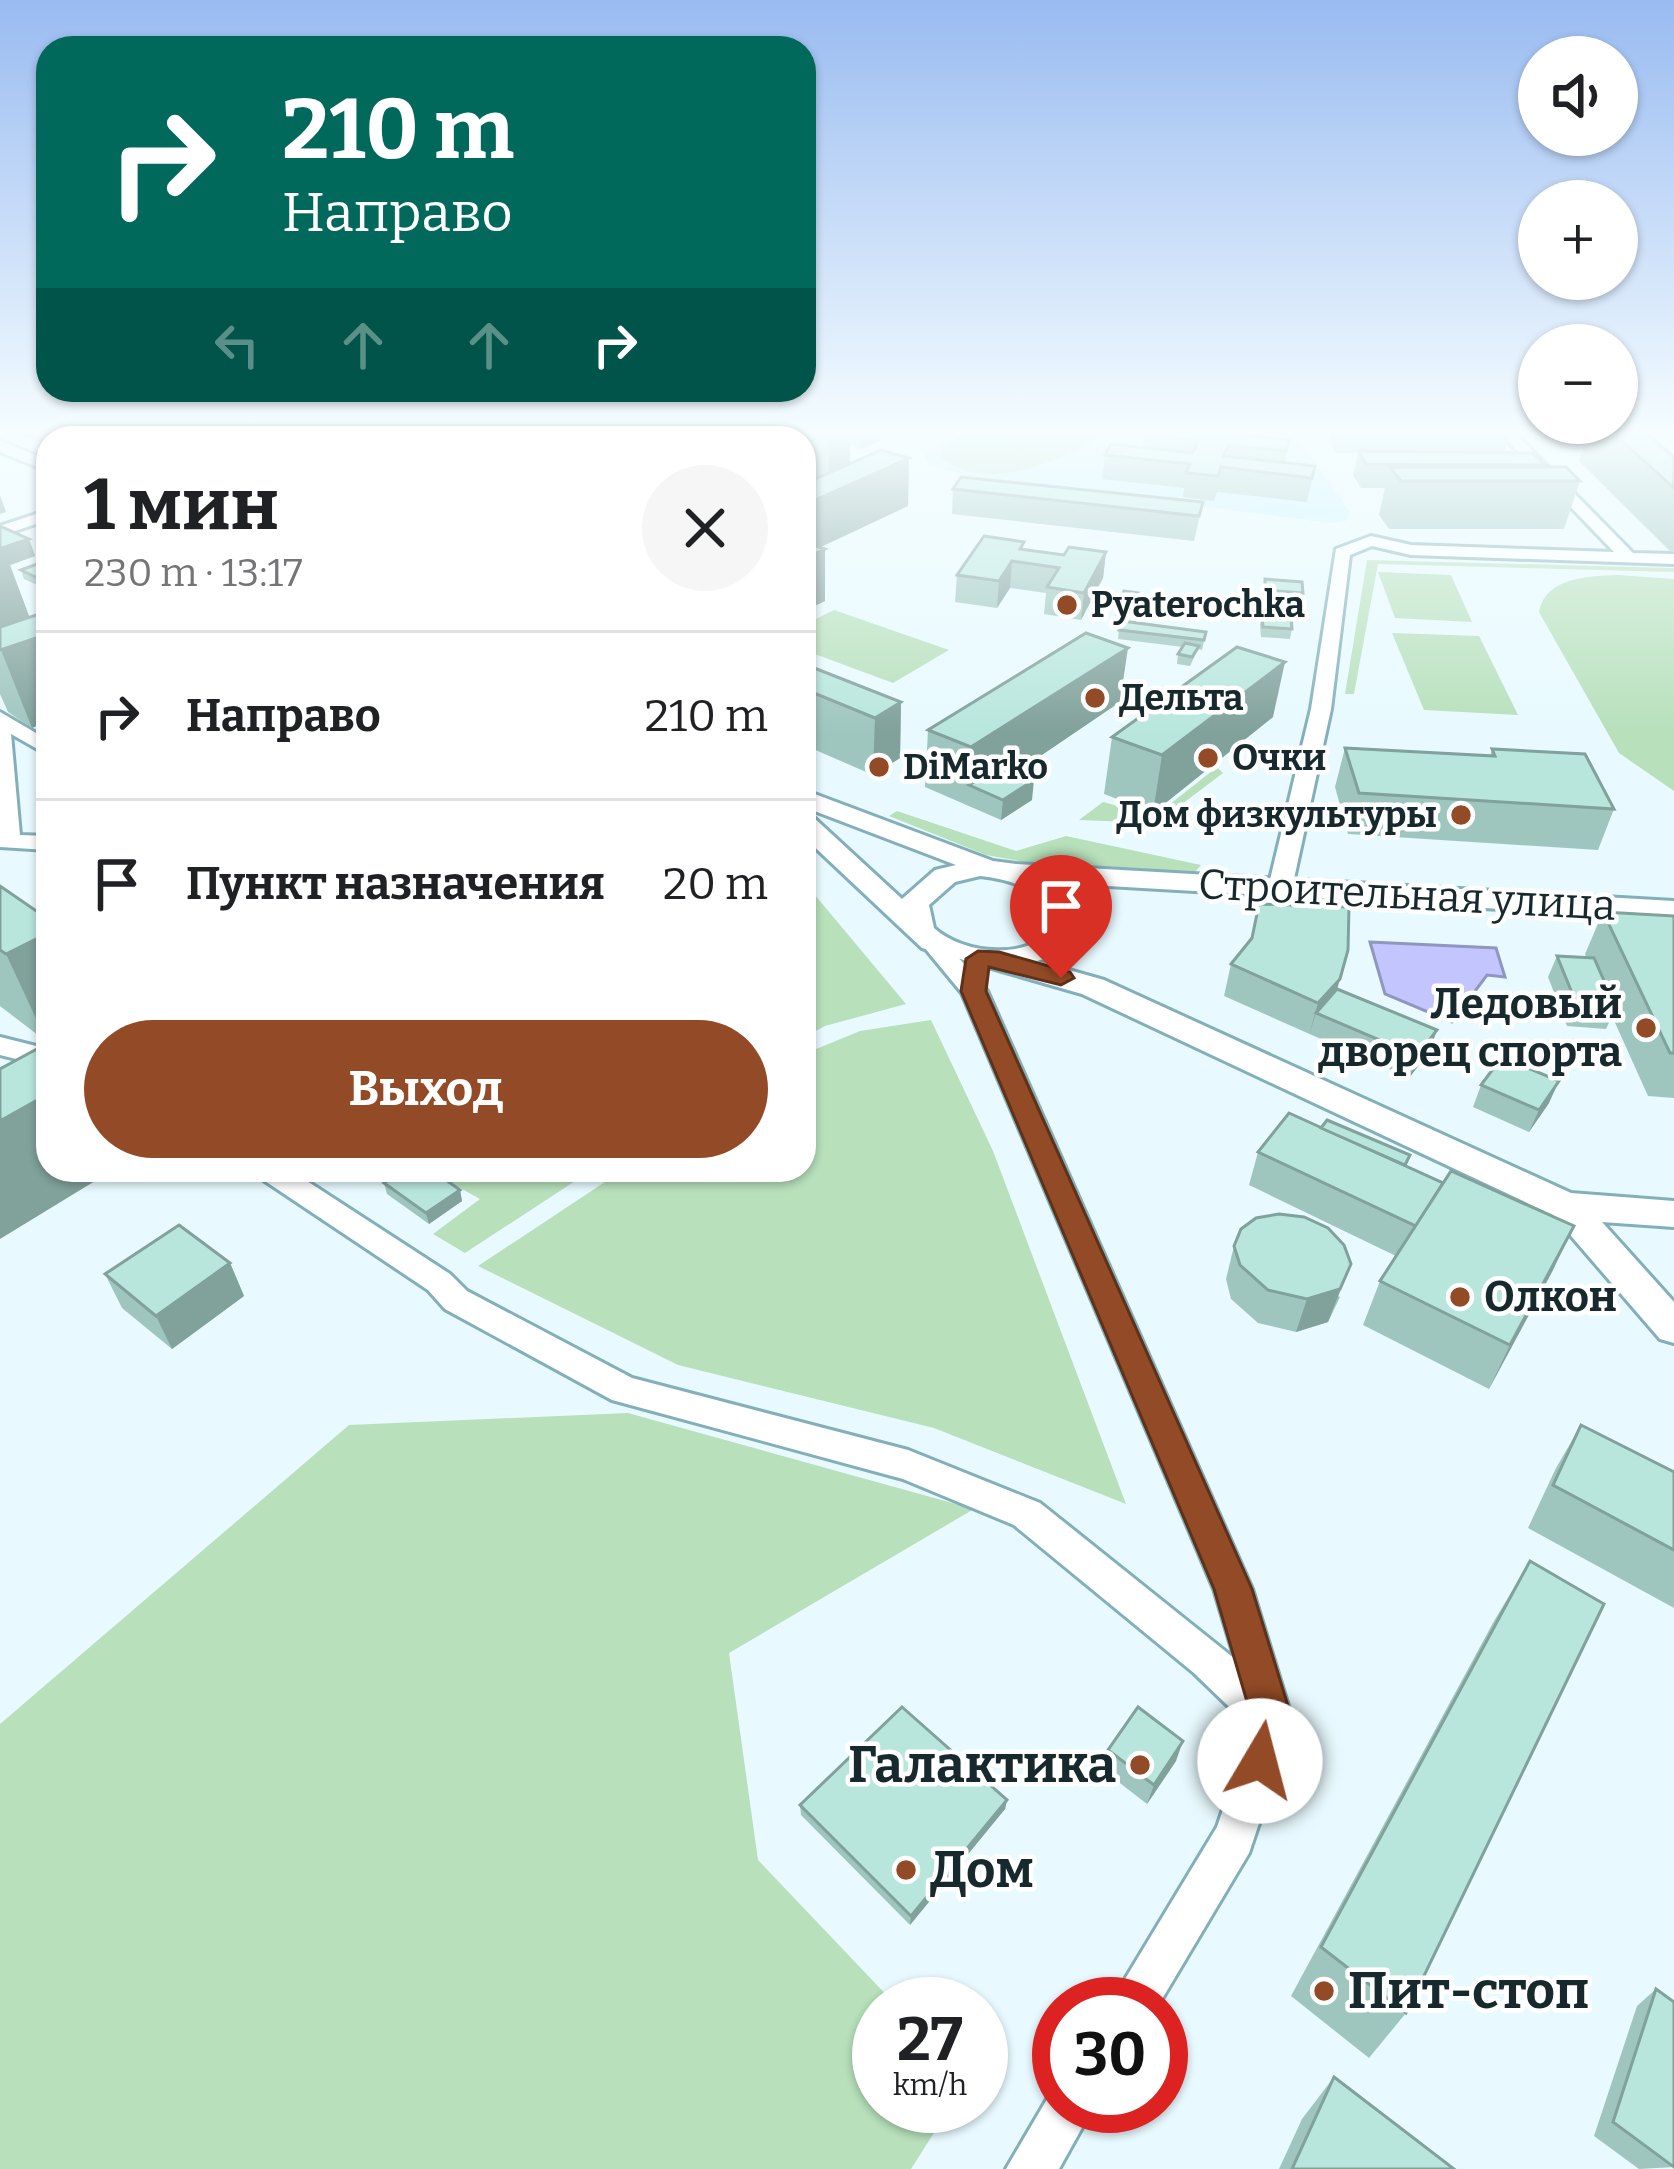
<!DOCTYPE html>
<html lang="ru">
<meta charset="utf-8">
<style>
:root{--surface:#fff;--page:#f6f6f6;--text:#202124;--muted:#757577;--line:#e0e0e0;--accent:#924b26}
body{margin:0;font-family:Bitter,serif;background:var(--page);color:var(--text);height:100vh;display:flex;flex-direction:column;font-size:45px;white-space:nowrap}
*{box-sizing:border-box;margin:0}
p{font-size:39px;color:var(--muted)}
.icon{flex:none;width:66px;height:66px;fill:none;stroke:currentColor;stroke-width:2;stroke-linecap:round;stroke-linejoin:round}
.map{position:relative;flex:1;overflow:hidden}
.panel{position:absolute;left:36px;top:426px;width:780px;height:756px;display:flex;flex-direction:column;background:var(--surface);border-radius:36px;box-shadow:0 3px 9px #0004}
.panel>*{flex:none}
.top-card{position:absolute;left:36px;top:36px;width:780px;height:366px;border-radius:36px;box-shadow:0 3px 9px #0004;background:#00695c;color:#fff;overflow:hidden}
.buttons{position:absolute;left:1518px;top:36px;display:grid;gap:24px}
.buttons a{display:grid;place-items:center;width:120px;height:120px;border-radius:50%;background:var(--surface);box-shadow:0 3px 9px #0004;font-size:60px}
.speed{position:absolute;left:852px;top:1977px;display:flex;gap:24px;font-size:60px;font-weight:700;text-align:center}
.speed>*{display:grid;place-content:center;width:156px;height:156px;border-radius:50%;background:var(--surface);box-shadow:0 3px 9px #0004;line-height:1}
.speed small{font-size:30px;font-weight:400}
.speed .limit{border:18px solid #d22;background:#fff;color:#111}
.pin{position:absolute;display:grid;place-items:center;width:102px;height:102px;color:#fff;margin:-123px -51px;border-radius:50% 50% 50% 0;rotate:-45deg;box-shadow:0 0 12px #0007}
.pin .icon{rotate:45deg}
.me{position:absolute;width:132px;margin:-66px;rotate:8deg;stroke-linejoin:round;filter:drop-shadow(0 0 9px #0008)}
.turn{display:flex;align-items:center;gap:42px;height:252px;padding:0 48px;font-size:54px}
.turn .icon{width:156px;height:156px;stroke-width:2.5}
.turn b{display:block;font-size:84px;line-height:102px}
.lanes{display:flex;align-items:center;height:114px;padding:0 48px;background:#0003;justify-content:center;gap:60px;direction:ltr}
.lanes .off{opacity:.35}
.round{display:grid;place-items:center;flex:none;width:126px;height:126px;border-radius:63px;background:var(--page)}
.summary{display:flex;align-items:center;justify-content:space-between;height:204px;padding:0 48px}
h1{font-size:72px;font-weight:700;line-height:90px}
.primary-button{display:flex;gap:24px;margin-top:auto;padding:24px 48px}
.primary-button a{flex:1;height:138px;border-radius:72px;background:var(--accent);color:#fff;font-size:48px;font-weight:700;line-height:138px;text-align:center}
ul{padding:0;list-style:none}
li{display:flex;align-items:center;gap:36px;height:168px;padding:0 48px;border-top:3px solid var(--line)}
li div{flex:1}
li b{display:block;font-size:45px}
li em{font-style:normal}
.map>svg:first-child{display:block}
.built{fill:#c7f3fe}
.green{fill:#b7e0bb}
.water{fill:#c3c5ff;stroke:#8f96c0;stroke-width:3}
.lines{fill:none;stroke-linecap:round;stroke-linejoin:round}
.minor-casing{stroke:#83afba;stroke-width:6}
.tertiary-casing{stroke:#83afba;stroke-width:6}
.minor{fill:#fff;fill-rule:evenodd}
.tertiary{fill:#fff;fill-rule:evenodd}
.wall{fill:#9ec6be}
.shaded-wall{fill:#81a19b}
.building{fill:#b8e6dd;stroke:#81a19b;stroke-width:3}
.route{fill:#924b26;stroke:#5f3119;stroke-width:3}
.poi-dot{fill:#924b26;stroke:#fff;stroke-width:4.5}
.labels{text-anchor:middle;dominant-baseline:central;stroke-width:9;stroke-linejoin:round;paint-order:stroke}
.far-poi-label{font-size:36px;font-weight:bold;fill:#17292d;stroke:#fff;text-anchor:start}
.street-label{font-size:42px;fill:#17292d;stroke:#fff}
.poi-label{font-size:42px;font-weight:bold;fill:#17292d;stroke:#fff;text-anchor:end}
.near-poi-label{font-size:51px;font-weight:bold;fill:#17292d;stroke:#fff;text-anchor:start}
</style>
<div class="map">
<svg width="1674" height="2169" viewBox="0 0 1674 2169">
<rect width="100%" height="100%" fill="#e8faff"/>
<path class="built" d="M971 429H1291L1350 512 1345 521 1329 523 963 475 929 465 922 453Z"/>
<g class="green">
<path d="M979 429H1112C1068 458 989 497 940 457L943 445Z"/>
<path d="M1367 560 1674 568V572L1378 564 1354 694H1345Z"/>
<path d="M1378 572 1451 575 1472 622 1395 618Z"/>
<path d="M1618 575 1674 579V791L1619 753 1539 612C1545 577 1589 576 1618 575Z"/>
<path d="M834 610 949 650 893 683 804 650V625Z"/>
<path d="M1392 633 1479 636 1518 715 1424 710Z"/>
<path d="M1217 767 1223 773 1157 823 1079 820 1103 802 1155 816Z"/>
<path d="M897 811 1016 851 1066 836 1201 865 1196 871 1057 868 986 855 889 816Z"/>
<path d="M804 882 906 1004 825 1026 804 1037Z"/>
<path d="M931 1020 993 1151 1126 1504 934 1428 678 1365 478 1266 623 1170H804V1054L860 1031Z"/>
<path d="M428 1170H592L465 1253 433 1234 480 1199Z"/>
<path d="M628 1413 974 1509 729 1653 758 1860 895 2004H879V2106H951L911 2169H0V1724L349 1425Z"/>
</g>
<path class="water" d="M1370 942 1496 948 1505 977 1487 975 1452 1022 1385 994Z"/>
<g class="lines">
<g class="minor-casing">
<g id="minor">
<path d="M186 429H208L187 438H166Z"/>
<path d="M575 429H596L578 438H559Z"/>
<path d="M1496 429H1511L1633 553 1674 554V564L1411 555 1372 546 1350 555 1331 709 1292 888 1280 895 1272 893 1268 888 1311 709 1336 549 1371 536 1411 545 1614 552Z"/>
<path d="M48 510V520L0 536V526Z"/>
<path d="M0 712 48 740V755L11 734 20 835 48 836V850L0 847Z"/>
<path d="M932 935 941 937 987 991 1252 1589 1293 1722 1249 1853 1159 2004H1110L1217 1827 1251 1728 1194 1673 1014 1525 903 1479 612 1400 445 1309 428 1290 259 1177 255 1170H290L450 1274 467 1291 632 1378 908 1450 1040 1503 1235 1659 1214 1589 962 993 920 942Z"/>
<path d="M0 1037 48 1049V1067L0 1055Z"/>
<path d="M1059 2087V2106H1094L1059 2169H1006L1053 2089Z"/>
</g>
</g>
<g class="tertiary-casing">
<g id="tertiary">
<path d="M0 441 48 460V471L0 452Z"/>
<path d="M804 790 993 861 1016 864 1674 901V919L1056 883 1078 905 1084 926 1068 951 1037 961 1104 980 1571 1193 1674 1201V1227L1602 1222 1674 1302V1343L1660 1339 1553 1215 1082 994 922 948 804 837V815L813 817 902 899 935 870 956 865 804 807ZM980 876C1015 880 1045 890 1055 926 1032 961 963 955 934 928L929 905 955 882Z"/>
</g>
</g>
<use href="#minor" class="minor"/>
<use href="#tertiary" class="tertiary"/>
</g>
<g class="wall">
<path d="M13 429H101L104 438H48V446L14 432Z"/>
<path d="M143 429H183L161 436Z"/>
<path d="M366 429H490L491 432 473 438H391Z"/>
<path d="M599 429H701V434L689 438H599Z"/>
<path d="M718 429H880V441L861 449 850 445V464L909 458 908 506 819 547 825 601 804 611 817 478 804 474V438H718Z"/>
<path d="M1270 429H1292V434L1275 435Z"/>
<path d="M1331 429H1510L1504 452 1545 465 1544 467 1580 481 1564 529H1389L1379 515 1385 488H1361L1353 475 1358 453H1336L1329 441Z"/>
<path d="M1551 429H1642L1674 457V552H1671L1579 461 1584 445H1567Z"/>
<path d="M1144 435 1289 440 1285 463 1315 466 1307 502 1217 492 1214 501 1183 497 1184 488 1102 479 1105 455 1142 448Z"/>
<path d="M953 489 1203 502 1194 541 952 514Z"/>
<path d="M0 526 29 539 35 556 10 565 32 728 8 712 0 694Z"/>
<path d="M1023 549 1064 555 1106 552 1103 578 1081 620 1044 614 1046 593 1010 588 997 608 955 602 957 575Z"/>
<path d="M48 560V590L24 579 21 570Z"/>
<path d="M1265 579 1303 593 1299 611 1262 608 1261 597Z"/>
<path d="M1138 593 1137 602 1129 618 1115 616 1116 607Z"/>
<path d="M1262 616 1292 629 1290 639 1261 637 1260 625Z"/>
<path d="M1119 630 1206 632 1202 650 1198 649 1190 666 1177 664 1178 654 1183 647 1118 639Z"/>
<path d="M804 664 901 702 900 758 873 775 804 745Z"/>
<path d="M1120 702 1016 772 1032 800 1001 820 925 787 928 730Z"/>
<path d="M1273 717 1153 813 1104 794 1112 737Z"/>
<path d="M1345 748 1490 756 1492 749 1614 809 1598 850 1348 834 1335 787Z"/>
<path d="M0 886 48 919 47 1042 0 1006Z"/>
<path d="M1259 904 1337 990 1437 1030 1429 1052 1409 1078 1224 996 1231 964 1251 940Z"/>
<path d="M1603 912 1674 916V1098L1648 1096 1612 1016 1606 1029 1567 1026 1548 977 1557 956 1586 957 1585 954Z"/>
<path d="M1481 1085 1549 1103 1529 1132 1473 1107Z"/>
<path d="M1321 1128 1410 1155 1406 1166 1553 1270 1489 1389 1363 1325 1380 1281 1396 1256 1249 1185 1258 1152Z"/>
<path d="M384 1183 460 1190 462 1201 429 1224 387 1194Z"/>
<path d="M1234 1246 1340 1297 1328 1322 1296 1332 1258 1323 1231 1299 1226 1279Z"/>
<path d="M230 1263 244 1296 172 1349 122 1308 105 1274Z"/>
<path d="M1581 1425 1674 1472V1608L1528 1528 1556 1468Z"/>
<path d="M1530 1561 1406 2013 1369 2058 1291 1996 1494 1621Z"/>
<path d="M1108 1750 1176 1761 1147 1804 1103 1770Z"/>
<path d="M1007 1800 1005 1809 910 1925 801 1815 800 1805Z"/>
<path d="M1656 1989 1674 2167 1639 2169 1594 2136 1637 2006Z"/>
<path d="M1334 2077 1454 2169H1279L1302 2119Z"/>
</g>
<g class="shaded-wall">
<path d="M93 429H101L104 438H73L72 435Z"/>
<path d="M159 429H183L161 436Z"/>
<path d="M427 429H490L491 432 473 438H429Z"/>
<path d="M619 429H701V434L689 438H620Z"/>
<path d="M843 429H850V472L829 481V435Z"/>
<path d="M861 429H880V441L861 449Z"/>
<path d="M909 458 908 506 804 555V505Z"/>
<path d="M0 495 6 512 0 514Z"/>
<path d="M29 539 35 556 10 565 31 621 0 631V548Z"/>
<path d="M825 549V601L804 611V559Z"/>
<path d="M1106 552 1103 578 1081 620 1084 593Z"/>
<path d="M1012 561 1010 588 997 608 999 581Z"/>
<path d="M48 634V721L32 728 1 650Z"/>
<path d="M1128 648 1120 702 986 793 969 785 968 805 971 747Z"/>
<path d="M1285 662 1273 717 1153 813 1162 755Z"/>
<path d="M901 702 900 758 873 775 875 718Z"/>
<path d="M1034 780 1032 800 1001 820 1003 800Z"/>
<path d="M48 933V1041L47 1042 6 954Z"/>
<path d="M1340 979 1331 1011 1316 1013 1309 1035 1318 1003Z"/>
<path d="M1437 1030 1429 1052 1409 1078 1417 1056Z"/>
<path d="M1559 1081 1549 1103 1529 1132 1539 1110Z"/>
<path d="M48 1094V1170H113L0 1239V1121Z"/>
<path d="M460 1190 462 1201 429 1224 426 1213Z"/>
<path d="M1574 1226 1553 1270 1489 1389 1510 1345Z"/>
<path d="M230 1263 244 1296 172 1349 156 1316Z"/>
<path d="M1351 1264 1328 1322 1296 1332 1307 1299Z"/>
<path d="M1183 1741 1176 1761 1147 1804 1154 1785Z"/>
<path d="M1007 1800 1005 1809 910 1925 911 1916Z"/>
</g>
<g class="building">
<path d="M57 429H93L72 435Z"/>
<path d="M809 429H843L829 435Z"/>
<path d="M1147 429H1193L1289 440 1286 451 1228 445 1224 456 1315 466 1312 478 1221 467 1218 476 1186 473 1190 464 1105 455 1111 444 1193 453 1198 441 1144 435Z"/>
<path d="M1405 429H1510L1511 430Z"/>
<path d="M1609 429H1642L1674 457V488Z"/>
<path d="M881 450 909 458 804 505V484Z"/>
<path d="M1358 451 1533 453 1545 465 1366 464Z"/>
<path d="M1390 467H1566L1580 481H1401Z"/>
<path d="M961 477 1203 502 1199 516 953 489Z"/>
<path d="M0 526 29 539 2 548 0 547Z"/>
<path d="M984 536 1024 542 1020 549 1064 555 1069 547 1106 552 1084 593 1047 587 1059 568 1012 561 999 581 957 575Z"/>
<path d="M804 542 825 549 804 559Z"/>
<path d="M48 560V583L21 570Z"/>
<path d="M1265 579 1302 582 1303 593 1265 590Z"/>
<path d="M1124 591 1138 593 1130 609 1116 607Z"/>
<path d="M48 611V634L0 650V627Z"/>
<path d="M1262 616 1291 618 1292 629 1263 627Z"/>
<path d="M1122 621 1206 632 1204 640 1119 630Z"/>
<path d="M1086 633 1128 648 971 747 928 730Z"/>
<path d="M1185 643 1199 646 1192 657 1178 654Z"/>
<path d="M1237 647 1285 662 1162 755 1112 737Z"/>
<path d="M804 664 901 702 875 718 804 689Z"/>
<path d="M1345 748 1495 756 1492 749 1585 754 1614 809 1359 793Z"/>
<path d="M1000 766 1034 780 1003 800 969 785Z"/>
<path d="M0 886 48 919V933L6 954 0 950Z"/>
<path d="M1259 904 1349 907 1348 950 1340 979 1318 1003 1231 964 1252 938Z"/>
<path d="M1603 912 1674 916V1053H1670Z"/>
<path d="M1557 956 1594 958 1616 1008 1577 1005Z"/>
<path d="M1337 989 1437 1030 1417 1056 1316 1013Z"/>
<path d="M48 1043V1094L0 1121V1069Z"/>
<path d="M1502 1057 1559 1081 1539 1110 1481 1085Z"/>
<path d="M1289 1113 1443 1183 1416 1226 1258 1152Z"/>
<path d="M1327 1120 1410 1155 1405 1165 1321 1128Z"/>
<path d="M403 1170H432L460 1190 426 1213 384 1183Z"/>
<path d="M1451 1171 1574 1226 1510 1345 1380 1281Z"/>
<path d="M1279 1214 1304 1217 1328 1228 1344 1245 1351 1264 1340 1289 1307 1299 1268 1290 1240 1265 1234 1246 1241 1229 1256 1218Z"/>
<path d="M179 1225 230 1263 156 1316 105 1274Z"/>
<path d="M1581 1425 1674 1472V1550L1553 1485Z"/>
<path d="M1530 1561 1604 1604 1406 2013 1321 1947Z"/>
<path d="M902 1707 1007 1800 911 1916 800 1805Z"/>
<path d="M1138 1707 1183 1741 1154 1785 1108 1750Z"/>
<path d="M1656 1989 1674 2002V2167L1613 2122Z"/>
<path d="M1334 2077 1454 2169H1292Z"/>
</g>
<linearGradient id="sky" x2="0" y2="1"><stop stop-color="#99bbf1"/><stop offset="0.59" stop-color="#f5fdff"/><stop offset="1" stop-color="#f5fdff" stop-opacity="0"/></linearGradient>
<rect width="1674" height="733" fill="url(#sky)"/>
<path class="route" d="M978 951 999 952 1070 972 1074 978 1061 985 989 967 986 991 1252 1589 1293 1722 1274 1775 1260 1781 1245 1775 1239 1761 1253 1722 1214 1589 961 991 966 959Z"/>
<g class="poi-dot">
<circle cx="1067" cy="605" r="12"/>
<circle cx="1095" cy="698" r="12"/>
<circle cx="1208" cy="758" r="12"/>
<circle cx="879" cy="767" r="12"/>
<circle cx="1461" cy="815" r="12"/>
<circle cx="1646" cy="1028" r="12"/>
<circle cx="1460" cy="1297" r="12"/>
<circle cx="1140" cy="1765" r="12"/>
<circle cx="906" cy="1870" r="12"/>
<circle cx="1324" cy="1991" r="12"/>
</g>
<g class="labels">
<g class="far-poi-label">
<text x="1091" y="605">Pyaterochka</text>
<text x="1119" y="698">Дельта</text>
<text x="1232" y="758">Очки</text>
<text x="903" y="767">DiMarko</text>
<text x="1437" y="815" text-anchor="end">Дом физкультуры</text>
</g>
<g class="street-label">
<text transform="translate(1407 895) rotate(3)">Строительная улица</text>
</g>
<g class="poi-label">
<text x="1622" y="1004">Ледовый<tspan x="1622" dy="48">дворец спорта</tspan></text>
<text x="1484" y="1297" text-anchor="start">Олкон</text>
</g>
<g class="near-poi-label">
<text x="1116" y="1765" text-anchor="end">Галактика</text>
<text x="930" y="1870">Дом</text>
<text x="1348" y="1991">Пит-стоп</text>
</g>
</g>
</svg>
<div class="buttons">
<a><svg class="icon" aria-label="sound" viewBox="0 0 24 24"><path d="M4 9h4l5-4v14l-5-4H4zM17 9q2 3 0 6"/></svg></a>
<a>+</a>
<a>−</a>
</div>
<div class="speed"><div>27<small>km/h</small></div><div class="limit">30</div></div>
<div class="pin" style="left:1061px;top:978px;background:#d93025"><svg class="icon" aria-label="arrive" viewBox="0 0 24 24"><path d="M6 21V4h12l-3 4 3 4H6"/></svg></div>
<svg class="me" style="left:1260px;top:1761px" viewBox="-20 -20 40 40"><circle r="19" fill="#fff"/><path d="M0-13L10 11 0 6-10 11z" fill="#924b26"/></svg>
<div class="top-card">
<div class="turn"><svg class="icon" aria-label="right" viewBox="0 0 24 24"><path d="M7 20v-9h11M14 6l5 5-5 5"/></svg><div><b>210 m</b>Направо</div></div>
<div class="lanes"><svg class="icon off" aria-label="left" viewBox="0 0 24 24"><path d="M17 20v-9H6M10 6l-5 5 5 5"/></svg><svg class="icon off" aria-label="ahead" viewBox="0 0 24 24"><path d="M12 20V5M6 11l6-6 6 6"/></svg><svg class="icon off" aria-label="ahead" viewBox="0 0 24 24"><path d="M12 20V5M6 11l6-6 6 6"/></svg><svg class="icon" aria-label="right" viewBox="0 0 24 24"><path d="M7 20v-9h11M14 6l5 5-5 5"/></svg></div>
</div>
<section class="panel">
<div class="summary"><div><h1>1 мин</h1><p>230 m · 13:17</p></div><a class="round"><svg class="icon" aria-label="close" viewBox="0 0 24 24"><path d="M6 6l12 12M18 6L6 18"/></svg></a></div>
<ul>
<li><svg class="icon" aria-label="right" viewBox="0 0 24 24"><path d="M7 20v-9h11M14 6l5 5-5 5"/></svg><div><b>Направо</b></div><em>210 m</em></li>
<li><svg class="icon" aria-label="arrive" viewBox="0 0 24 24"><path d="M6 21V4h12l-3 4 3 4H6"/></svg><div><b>Пункт назначения</b></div><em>20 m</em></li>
</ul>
<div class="primary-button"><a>Выход</a></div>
</section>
</div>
